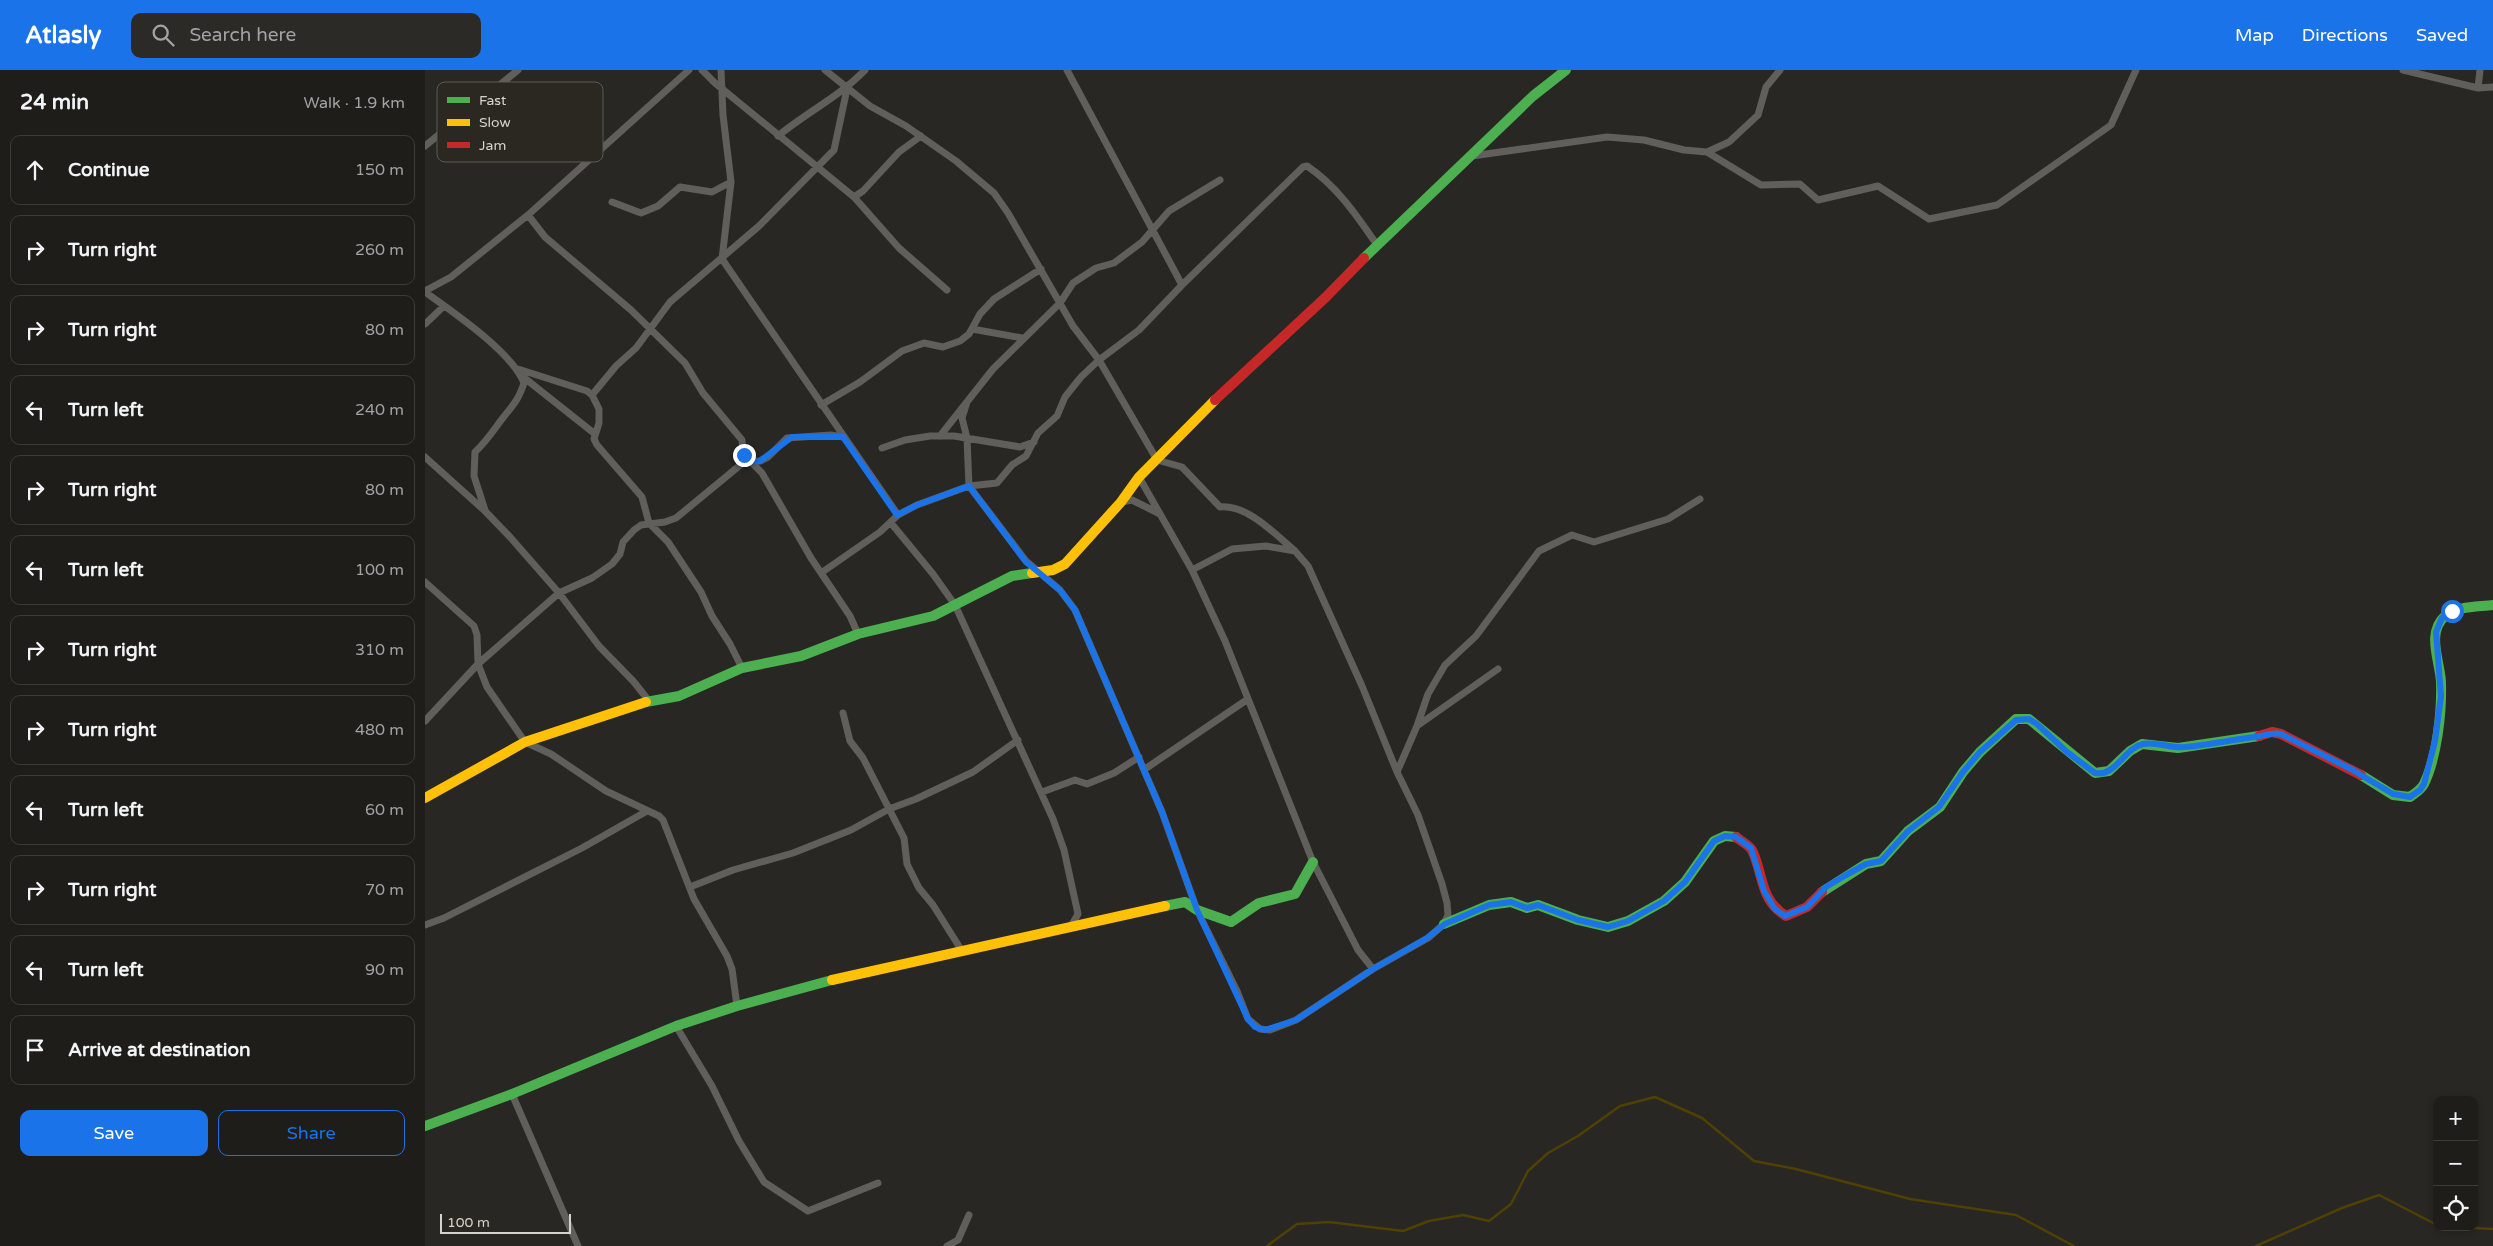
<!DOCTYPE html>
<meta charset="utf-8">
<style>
body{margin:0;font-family:"Varela Round",sans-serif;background:#2c2a27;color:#f1f3f6}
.controls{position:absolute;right:15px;bottom:15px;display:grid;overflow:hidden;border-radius:10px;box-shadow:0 2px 8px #0003}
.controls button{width:45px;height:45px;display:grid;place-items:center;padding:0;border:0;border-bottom:1px solid #3c3b39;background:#1f1d1a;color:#f1f3f6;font:25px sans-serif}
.scale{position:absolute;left:15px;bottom:12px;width:131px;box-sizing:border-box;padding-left:5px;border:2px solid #d4d3ce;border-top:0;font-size:14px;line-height:18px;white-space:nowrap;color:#d4d3ce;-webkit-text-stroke:4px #2b2821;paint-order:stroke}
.stop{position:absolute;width:15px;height:15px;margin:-11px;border:4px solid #1a73e8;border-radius:50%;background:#fff}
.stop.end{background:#1a73e8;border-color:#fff;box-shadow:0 1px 5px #0008}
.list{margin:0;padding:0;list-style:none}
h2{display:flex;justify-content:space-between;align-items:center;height:65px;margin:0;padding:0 20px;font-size:21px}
h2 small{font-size:16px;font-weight:400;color:#a1a2a2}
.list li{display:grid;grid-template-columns:32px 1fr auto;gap:15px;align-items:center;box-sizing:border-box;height:70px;margin:0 10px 10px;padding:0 10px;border:1px solid #3c3b39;border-radius:10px}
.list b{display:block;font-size:19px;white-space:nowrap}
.list em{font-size:16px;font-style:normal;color:#a1a2a2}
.actions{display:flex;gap:10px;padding:15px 20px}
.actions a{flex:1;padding:11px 0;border:1px solid #1a73e8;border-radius:10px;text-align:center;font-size:18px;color:#1a73e8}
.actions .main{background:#1a73e8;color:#fff}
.icon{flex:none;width:28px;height:28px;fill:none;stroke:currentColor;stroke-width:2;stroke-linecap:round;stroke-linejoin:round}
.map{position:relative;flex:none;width:2068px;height:1176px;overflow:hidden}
header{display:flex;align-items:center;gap:30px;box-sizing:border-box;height:70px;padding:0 25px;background:#1a73e8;color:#fff}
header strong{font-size:24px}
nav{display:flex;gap:28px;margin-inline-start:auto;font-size:18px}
.search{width:350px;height:45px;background:#2c2a27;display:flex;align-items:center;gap:12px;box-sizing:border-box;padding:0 18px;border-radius:10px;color:#a1a2a2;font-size:19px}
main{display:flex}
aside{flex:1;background:#1f1d1a}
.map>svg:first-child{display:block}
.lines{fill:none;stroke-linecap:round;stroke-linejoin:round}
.stream{stroke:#514003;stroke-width:2.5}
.street{stroke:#605f5c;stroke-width:7}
.fast{stroke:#4caf50;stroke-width:10}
.slow{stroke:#ffc107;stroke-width:10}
.jam{stroke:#c62828;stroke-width:10}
.route{stroke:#1a73e8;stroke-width:6}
.key{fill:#2b2821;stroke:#5e5b55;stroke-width:1}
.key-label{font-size:14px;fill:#d4d3ce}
</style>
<header>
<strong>Atlasly</strong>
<div class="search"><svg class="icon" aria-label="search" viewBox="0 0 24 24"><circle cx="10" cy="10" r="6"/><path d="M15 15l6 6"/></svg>Search here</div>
<nav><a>Map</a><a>Directions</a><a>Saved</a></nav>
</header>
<main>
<aside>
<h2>24 min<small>Walk · 1.9 km</small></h2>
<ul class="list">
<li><svg class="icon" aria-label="ahead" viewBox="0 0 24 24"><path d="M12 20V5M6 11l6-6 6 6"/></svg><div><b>Continue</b></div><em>150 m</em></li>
<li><svg class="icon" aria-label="right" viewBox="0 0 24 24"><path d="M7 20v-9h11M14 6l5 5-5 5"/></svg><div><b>Turn right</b></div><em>260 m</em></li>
<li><svg class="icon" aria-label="right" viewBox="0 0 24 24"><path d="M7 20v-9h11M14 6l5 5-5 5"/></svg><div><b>Turn right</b></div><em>80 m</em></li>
<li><svg class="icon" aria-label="left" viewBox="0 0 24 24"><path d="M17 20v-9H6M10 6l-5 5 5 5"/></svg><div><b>Turn left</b></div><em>240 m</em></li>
<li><svg class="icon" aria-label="right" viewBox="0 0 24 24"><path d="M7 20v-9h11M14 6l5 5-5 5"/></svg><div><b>Turn right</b></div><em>80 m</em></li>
<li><svg class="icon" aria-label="left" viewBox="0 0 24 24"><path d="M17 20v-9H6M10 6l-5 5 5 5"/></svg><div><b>Turn left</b></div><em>100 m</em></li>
<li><svg class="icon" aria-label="right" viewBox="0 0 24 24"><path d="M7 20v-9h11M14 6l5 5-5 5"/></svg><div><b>Turn right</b></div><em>310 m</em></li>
<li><svg class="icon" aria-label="right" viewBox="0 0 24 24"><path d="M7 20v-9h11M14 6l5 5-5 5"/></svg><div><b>Turn right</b></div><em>480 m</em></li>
<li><svg class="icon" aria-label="left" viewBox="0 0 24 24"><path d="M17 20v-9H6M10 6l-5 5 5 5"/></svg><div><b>Turn left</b></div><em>60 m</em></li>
<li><svg class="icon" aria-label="right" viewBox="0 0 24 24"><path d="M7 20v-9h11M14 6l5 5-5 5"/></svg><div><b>Turn right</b></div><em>70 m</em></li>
<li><svg class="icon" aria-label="left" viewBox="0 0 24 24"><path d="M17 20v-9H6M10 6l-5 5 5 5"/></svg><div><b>Turn left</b></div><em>90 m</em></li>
<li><svg class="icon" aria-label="arrive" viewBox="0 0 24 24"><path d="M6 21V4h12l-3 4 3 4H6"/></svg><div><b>Arrive at destination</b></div></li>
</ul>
<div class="actions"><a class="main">Save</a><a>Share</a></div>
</aside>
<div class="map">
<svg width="2068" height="1176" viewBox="0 0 2068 1176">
<rect width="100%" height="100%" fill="#292723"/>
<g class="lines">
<path class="stream" d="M2030 1157 2068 1159
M842 1176 872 1154 904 1152 978 1161 1004 1151 1038 1145 1064 1151 1086 1134 1103 1101 1123 1083 1153 1066 1195 1036 1230 1027 1277 1048 1329 1091 1371 1099 1485 1129 1591 1145 1649 1176
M1831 1176 1917 1138 1954 1125 2012 1155"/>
<path class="street" d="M277 0 290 13 429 127 474 178 522 220
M296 0 298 45 306 112 297 189 473 445
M400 0 445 36 481 56 531 91 569 123 583 143 648 256 674 290 732 390 757 397 795 437C822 434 850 464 870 481
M642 0 757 215
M1978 0 2053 18 2068 17
M2053 18 2055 0
M353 66C382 42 414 27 440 0
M0 76 93 0
M1282 82 1336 115 1375 114 1393 130 1453 116 1504 149 1572 135 1686 55 1711 0
M1047 86 1182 67 1219 70 1259 80 1282 82 1304 72 1333 45 1341 17 1355 0
M429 127 438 121 474 82 496 66
M187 132 216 143 233 136 255 117 287 122 306 112
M103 145 120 167 206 240 260 293 278 323 317 370 319 392
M0 221 26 207 103 145 264 0
M0 222C28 242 87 282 99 313 93 331 88 335 77 349 68 361 61 372 50 382L49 406 60 440
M0 254 19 236
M547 259 597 268
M93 299 162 321 167 325 174 339V353L169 369 172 375 217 427 224 453 243 472 276 522 287 546 305 574 317 598
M97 306 170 364
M167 325 191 296 211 278 245 232 334 156 409 80 422 19
M542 332 537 348 542 368 544 416 601 491 635 520 650 540 737 742 772 840 812 921 823 949 835 959 845 960 871 950 948 899 1003 868 1019 854 1023 845 1022 833 1017 814 993 745 972 702 992 656 1073 599
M396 335 435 312 477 281 499 273 518 277 535 271 544 264 555 244 569 229 616 199
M515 366 568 299 635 233 648 213 671 198 689 193 717 172 744 141 795 110
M457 378 480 370 505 366H529L595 377 609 372
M0 387 60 441 85 467 134 523 174 576 209 612 224 631
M326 392 337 403 386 488 425 546 433 564
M714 407 767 500 800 571 888 792 933 880 948 899
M696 432 707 430 733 443
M466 453 508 504 530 535 628 749 639 780 653 844 645 858
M767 500 807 479 841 476 870 481 883 496 937 616 972 702
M396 503 455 462 473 445 492 435 544 416 572 413 587 395 601 386 613 363 632 346 640 327 656 307 674 290 714 260 757 215 878 97 882 96C912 116 932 146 952 175
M0 512 49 556 52 565 53 594 62 617 100 672 126 684 181 721 234 746 238 750 269 829 302 886 307 899 312 936
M418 643 425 671 438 688 479 768 482 794 494 818 508 835 537 881
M0 651 53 594 134 523 167 508 187 494 195 484 198 472 209 460 216 455 240 452 251 448 319 392 335 391 343 387 362 368 406 365 418 367
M992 656 1003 624 1020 595 1051 566 1114 481 1147 465 1169 472 1243 449 1275 429
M720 699 823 629
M617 722 650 710 662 714 689 703 714 687
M265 817 308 800 368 783 426 760 464 739 491 729 548 702 593 670
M0 855 19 848 157 778 222 741
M251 956 287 1016 314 1071 339 1112 383 1141 453 1113
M87 1024 153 1176
M522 1176 533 1170 544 1145"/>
<path class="fast" d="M939 188 1108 26 1141 0
M221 632 254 626 317 598 376 586 433 564 508 546 587 506 607 503
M1936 705 1968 725 1985 727C1990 723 1996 720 1999 714 2012 687 2017 642 2016 612 2015 591 2001 563 2020 546 2031 536 2054 537 2068 535
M1397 822 1441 794 1456 791 1483 761 1515 737 1538 702 1555 682 1591 649H1604L1670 703 1684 701 1705 681 1717 674 1753 678 1834 666
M740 836 760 832 772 840 806 852 834 833 870 824 888 792
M1019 854 1064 835 1086 832 1102 838 1113 835 1153 850 1183 857 1203 851 1239 831 1260 812 1289 771 1300 766 1311 767
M0 1056 87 1024 251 956 312 936 407 910"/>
<path class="slow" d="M607 503 628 500 640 494 696 432 714 407 790 330
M0 728 100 672 221 632
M407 910 740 836"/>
<path class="jam" d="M790 330 901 227 939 188
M1834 666 1847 662 1856 664 1936 705
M1311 767C1316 771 1324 775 1327 780 1339 805 1334 829 1361 846L1382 837 1397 822"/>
</g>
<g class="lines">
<path class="route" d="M319 385V392L335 391 367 367H418L472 445 492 435 544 416 601 492 635 520 650 540 737 742 772 840 823 949 830 957 840 960 871 950 948 899 1002 868 1020 854 1064 835 1086 832 1102 838 1113 835 1153 850 1183 857 1203 851 1239 831 1260 812 1289 771 1300 766 1311 767 1326 778 1339 821 1350 839 1360 846 1382 837 1401 817 1421 805 1441 794 1456 791 1483 761 1514 737 1538 702 1555 682 1591 650 1604 649 1612 654 1642 682 1670 703C1691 707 1699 678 1718 674 1731 671 1746 679 1760 677 1783 675 1806 670 1829 667 1840 666 1845 662 1856 664L1926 699 1968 724 1985 727 1995 720 1999 714 2010 671 2016 626 2011 562 2017 548 2027 541"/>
</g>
<rect x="12" y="12" width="166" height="80" rx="8" class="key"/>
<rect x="22" y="27" width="23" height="6" fill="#4caf50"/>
<rect x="22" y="49" width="23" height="7" fill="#ffc107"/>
<rect x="22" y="72" width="23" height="6" fill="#c62828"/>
<g class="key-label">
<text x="54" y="35">Fast</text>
<text x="54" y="57">Slow</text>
<text x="54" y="80">Jam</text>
</g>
</svg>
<div class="controls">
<button>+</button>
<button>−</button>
<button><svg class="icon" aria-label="locate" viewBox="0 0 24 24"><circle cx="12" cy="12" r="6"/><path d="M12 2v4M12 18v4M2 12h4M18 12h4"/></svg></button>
</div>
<div class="scale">100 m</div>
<div class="stop" style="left:2027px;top:541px"></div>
<div class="stop end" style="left:319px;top:385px"></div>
</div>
</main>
